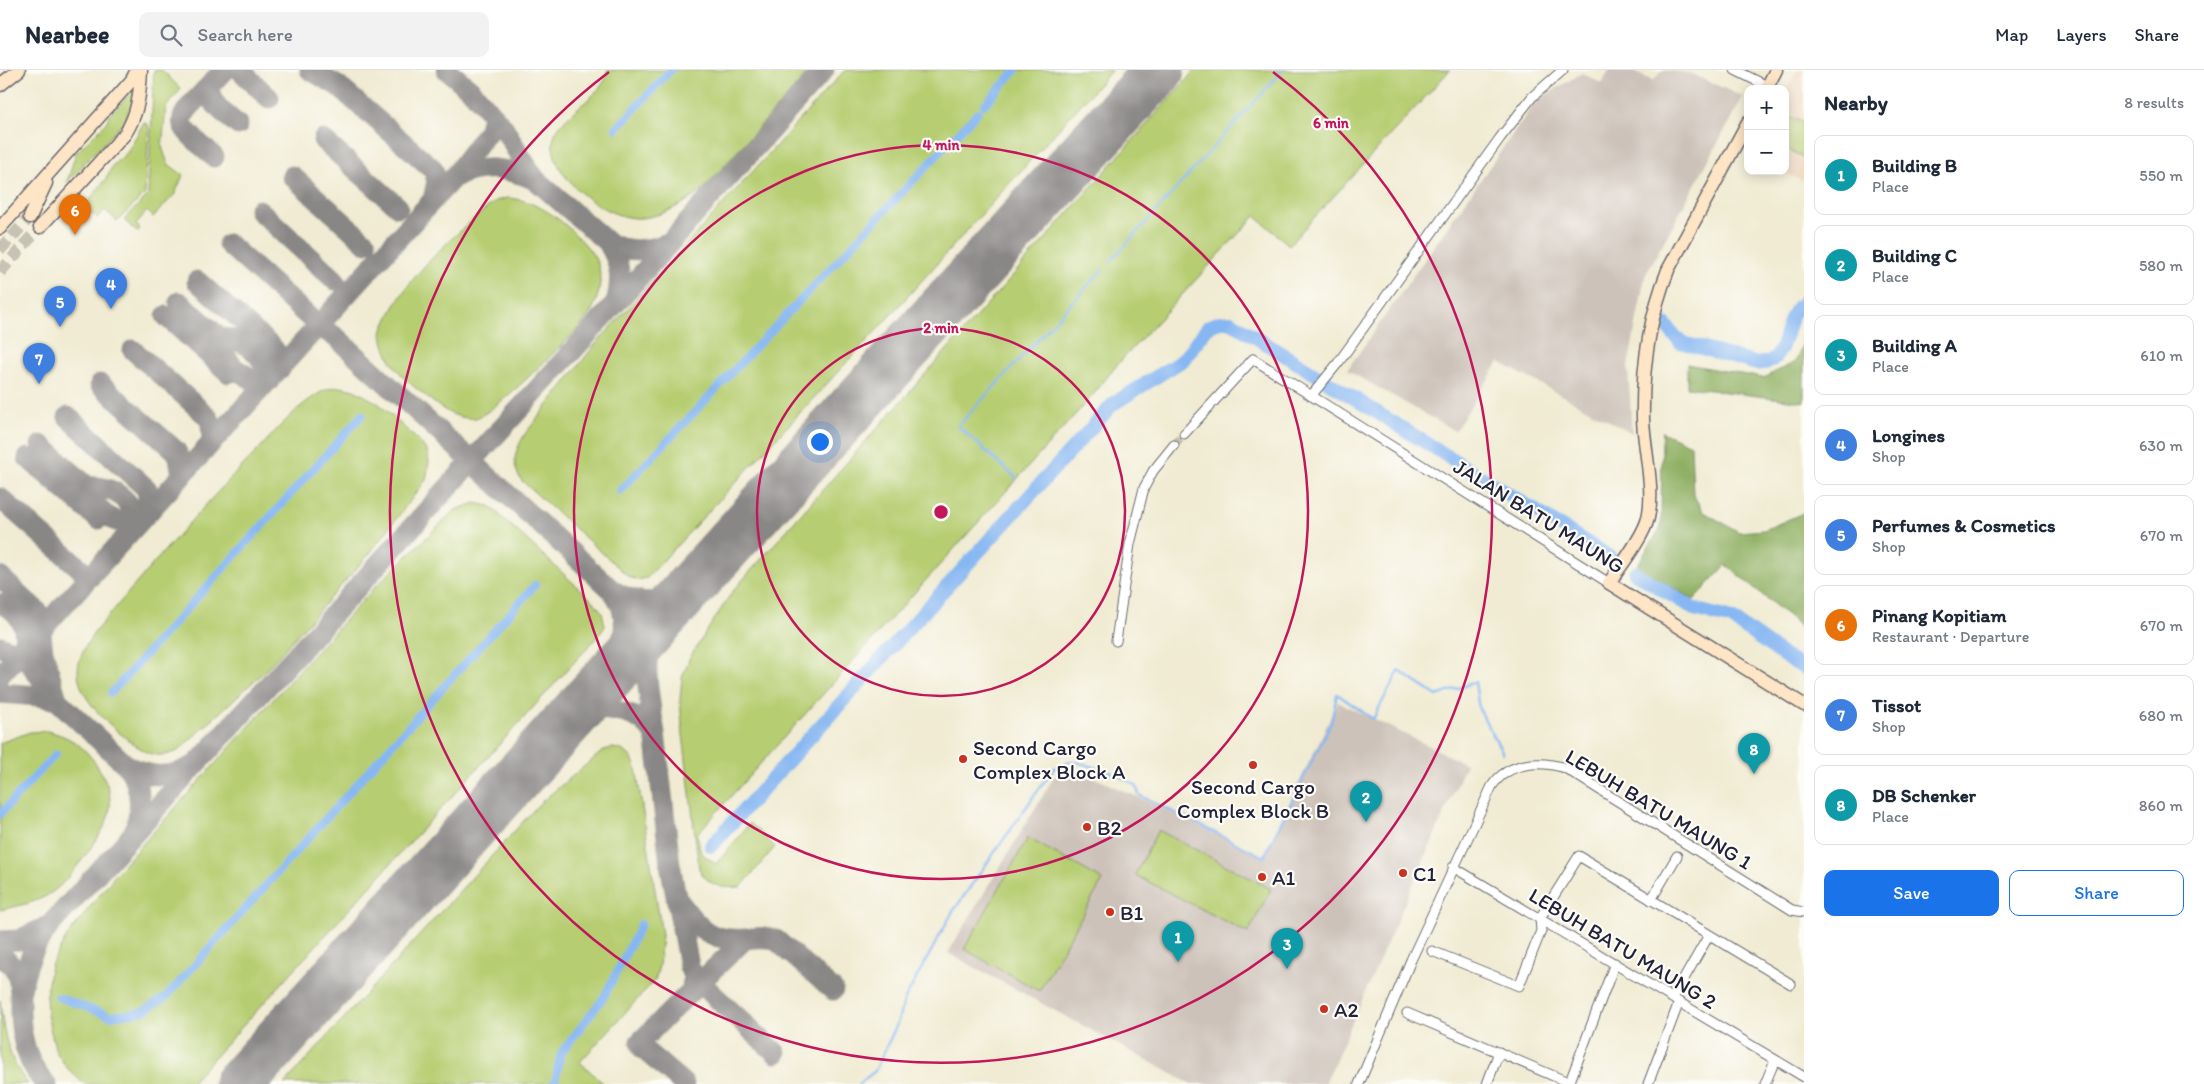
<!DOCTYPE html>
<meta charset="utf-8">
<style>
body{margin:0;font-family:Itim,sans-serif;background:#f2f2f3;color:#1f2937}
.controls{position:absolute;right:15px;top:15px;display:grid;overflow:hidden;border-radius:10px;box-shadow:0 2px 12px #0003}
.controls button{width:45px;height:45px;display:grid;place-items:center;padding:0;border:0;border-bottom:1px solid #e0e1e3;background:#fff;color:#1f2937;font:25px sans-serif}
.you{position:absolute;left:819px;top:371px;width:18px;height:18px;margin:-12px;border:4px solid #fff;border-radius:50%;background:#1a73e8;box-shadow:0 0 0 8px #1a73e833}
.badge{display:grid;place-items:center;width:32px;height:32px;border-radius:50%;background:#1a73e8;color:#fff;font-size:16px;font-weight:700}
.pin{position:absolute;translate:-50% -41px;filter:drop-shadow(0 1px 2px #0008)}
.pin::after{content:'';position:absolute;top:26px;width:18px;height:15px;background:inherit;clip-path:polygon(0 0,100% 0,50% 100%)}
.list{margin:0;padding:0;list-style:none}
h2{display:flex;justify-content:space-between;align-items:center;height:65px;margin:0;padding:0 20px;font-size:21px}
h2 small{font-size:16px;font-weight:400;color:#747a83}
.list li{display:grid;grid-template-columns:32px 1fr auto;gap:15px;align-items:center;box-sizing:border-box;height:80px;margin:0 10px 10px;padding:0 10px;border:1px solid #e0e1e3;border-radius:10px}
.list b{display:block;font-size:19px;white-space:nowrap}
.list p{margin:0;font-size:16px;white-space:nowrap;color:#747a83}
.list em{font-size:16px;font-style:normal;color:#747a83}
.actions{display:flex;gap:10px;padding:15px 20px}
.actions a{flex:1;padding:11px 0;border:1px solid #1a73e8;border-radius:10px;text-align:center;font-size:18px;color:#1a73e8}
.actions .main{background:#1a73e8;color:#fff}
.icon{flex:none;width:28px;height:28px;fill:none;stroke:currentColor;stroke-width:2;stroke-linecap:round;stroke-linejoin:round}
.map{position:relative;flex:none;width:1804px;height:1014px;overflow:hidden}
header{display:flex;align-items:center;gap:30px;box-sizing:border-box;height:70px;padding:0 25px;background:#fff;border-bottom:1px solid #e0e1e3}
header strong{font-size:24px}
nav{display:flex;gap:28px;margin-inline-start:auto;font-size:18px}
.search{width:350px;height:45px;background:#f2f2f3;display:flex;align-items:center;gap:12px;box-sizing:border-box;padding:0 18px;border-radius:10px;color:#747a83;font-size:19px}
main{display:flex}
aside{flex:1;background:#fff}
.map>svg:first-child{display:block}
.built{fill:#efd6bc}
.industrial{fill:#cdc2b9}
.green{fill:#b6cd71;stroke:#6c7856}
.forest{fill:#90b063;stroke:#59694f}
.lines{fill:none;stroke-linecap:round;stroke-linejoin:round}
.stream{stroke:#87b7f2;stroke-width:2.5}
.canal{stroke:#87b7f2;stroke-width:8}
.river{stroke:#87b7f2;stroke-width:14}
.taxiway{stroke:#898686;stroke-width:21}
.runway{stroke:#898686;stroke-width:51}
.street-tunnel{stroke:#c7c3b4;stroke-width:9;stroke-dasharray:9 4.5;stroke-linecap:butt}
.secondary-tunnel{stroke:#c7c3b4;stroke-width:12;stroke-dasharray:12 6;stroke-linecap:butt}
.street-casing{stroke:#6a6870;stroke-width:11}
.secondary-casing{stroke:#6a6870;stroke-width:15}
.street{stroke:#fff;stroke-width:9}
.secondary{stroke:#fde5c5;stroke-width:12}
.ring{fill:none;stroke:#c2185b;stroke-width:2.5}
.poi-dot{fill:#c8321e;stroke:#fdfcf7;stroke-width:2}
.labels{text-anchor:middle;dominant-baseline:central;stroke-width:4.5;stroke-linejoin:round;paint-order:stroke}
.street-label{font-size:21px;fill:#22223b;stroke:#fdfcf7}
.poi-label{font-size:21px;fill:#22223b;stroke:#fdfcf7;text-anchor:start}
.centre{fill:#c2185b;stroke:#fdfcf7;stroke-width:2.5}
.ring-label{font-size:15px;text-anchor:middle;font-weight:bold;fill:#c2185b;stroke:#fdfcf7;stroke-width:4.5;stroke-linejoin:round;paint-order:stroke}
</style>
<header>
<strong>Nearbee</strong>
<div class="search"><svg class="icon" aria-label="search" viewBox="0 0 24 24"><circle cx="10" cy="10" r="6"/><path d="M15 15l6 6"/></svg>Search here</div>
<nav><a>Map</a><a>Layers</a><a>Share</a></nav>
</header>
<main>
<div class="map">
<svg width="1804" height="1014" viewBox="0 0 1804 1014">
<rect width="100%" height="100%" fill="#fdfcf7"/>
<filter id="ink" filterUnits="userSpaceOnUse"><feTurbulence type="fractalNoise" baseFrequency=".02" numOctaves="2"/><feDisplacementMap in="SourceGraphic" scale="10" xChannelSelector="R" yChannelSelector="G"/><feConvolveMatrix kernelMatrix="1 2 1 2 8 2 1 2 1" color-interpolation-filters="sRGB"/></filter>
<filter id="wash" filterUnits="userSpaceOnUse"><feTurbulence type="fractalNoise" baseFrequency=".0096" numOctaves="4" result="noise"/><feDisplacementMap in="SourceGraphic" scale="20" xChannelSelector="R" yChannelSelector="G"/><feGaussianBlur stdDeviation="1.12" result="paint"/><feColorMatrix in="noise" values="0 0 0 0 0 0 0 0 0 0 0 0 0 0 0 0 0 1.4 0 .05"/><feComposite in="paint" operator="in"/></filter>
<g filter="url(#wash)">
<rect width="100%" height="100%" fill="#f0ebd2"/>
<path class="built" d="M1797 0H1804V112L1783 101H1785V23Z"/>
<path class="industrial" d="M1609 0H1631L1653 11 1663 0 1690 3 1743 27 1645 206 1628 297 1632 363 1499 292 1455 361 1347 300 1536 31 1582 3 1602 14Z
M1338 632 1466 694 1325 1014H1191L948 883 1054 707 1079 701 1149 732 1263 787Z"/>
<path class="green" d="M154 0H162L181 19 166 37 162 77 168 94 183 105 175 124 153 147 147 141 136 154 140 159 137 162 124 150 148 125Z
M607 0H811L702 120C686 133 662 147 640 148 606 150 550 108 553 71 556 44 608 26 607 0Z
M845 0H1112L898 237 647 508 638 510 629 507 522 411C510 394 515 381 525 364L594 276Z
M1195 0H1450L1289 175 1255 146 1117 295 1092 326 697 764 701 783 716 794 750 753 775 777 741 817C722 819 708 816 699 799L682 656 680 629 682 608 690 587 732 522Z
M134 20 133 30 124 52 67 112 76 83 106 53 110 44Z
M1785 44 1804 53V88L1785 78Z
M144 52 148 55 149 60 145 124 117 151 105 140 97 148 90 141V130L94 124 106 109 113 95 127 83Z
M507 128C530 129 553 143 570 159 583 172 599 186 600 205 601 219 596 234 589 245 577 262 491 347 475 348 453 350 437 335 422 323 401 307 384 289 382 262 402 210 447 172 488 137L496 131Z
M341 317 354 320 378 333 420 372 427 381 429 392 426 410 370 483 266 600 178 681C166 686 156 687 144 681 122 667 77 631 78 602 78 587 86 575 94 563 146 501 199 440 256 382 276 361 297 335 323 321 329 318 335 317 341 317Z
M475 433 490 436 595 533 602 542 605 556 600 564 190 1014H84L67 998 56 982 47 945 46 925 51 895 67 866 120 799 375 517 455 440Z
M47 661C69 666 83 675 96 694 123 734 108 755 82 790 73 801 63 815 51 823 36 833 17 836 0 840V673L30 662Z
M612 678C625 679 632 685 636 698L662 865 659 896 655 910 580 992 604 1014H284L540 733 604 680Z
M1158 760 1271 819 1248 863 1135 805Z
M1028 768 1103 810 1039 921 964 879Z
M0 930C3 960 8 990 28 1014H0Z"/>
<path class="forest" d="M1804 271V332L1687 317V294L1763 308 1795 292Z
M1662 362 1691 375 1693 425 1704 442 1739 462 1764 460 1803 443 1804 441V559L1726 495 1694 530 1636 497 1661 457Z"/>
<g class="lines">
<path class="stream" d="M1110 192 1283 0
M1016 408 958 356 1102 200
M859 1014 875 1001 897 954 905 929 952 843 1053 699 1073 691 1108 701 1136 715 1139 725 1264 787 1331 653 1337 624 1373 649 1399 601 1437 626 1475 612 1479 639 1503 683"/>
<path class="canal" d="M984 35 1016 0
M616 59 671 0
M620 421 978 42
M111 623 362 345
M0 744 56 684
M58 927 110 946 142 942 166 927 535 515
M552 1014 555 1011 561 983 604 927 641 854"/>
<path class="river" d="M1665 254 1680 272 1757 294C1761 293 1766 293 1769 292 1790 281 1783 244 1804 232
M1635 503 1694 539 1732 549 1784 586 1804 598
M711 776 1113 334 1183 290 1209 256 1220 252H1231L1610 487"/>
<path class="taxiway" d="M224 0 210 15C207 33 226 44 238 55
M240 0 269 28
M310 0 338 16 433 99 437 111 433 130
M447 0 472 21 504 58 520 86 536 110 608 173
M210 15C171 55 174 50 214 87
M323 70 398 137
M292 106 366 173
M453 108C482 93 507 98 536 110
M259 140 335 210
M228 174 318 255 337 268 612 520C628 530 648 535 666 529 676 525 687 515 697 509
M197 211 273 278 280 288 281 298
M179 232 220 268 226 287 234 298 250 308 269 311C265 285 246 268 220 268
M616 233C622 210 621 193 608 173 628 183 648 181 668 173
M166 246 229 303
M133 280 207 346 211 353 212 373
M100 314 176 381 179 387 182 406
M68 347 147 419 150 441
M41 375 88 417 96 435 104 444 116 451 137 455C132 430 114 415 88 417
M28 388 98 449
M0 428 90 507
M0 507 37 541 39 546 43 581 57 630
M0 534C21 540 30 562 21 581
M0 576 9 580 21 581 48 618
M0 605 452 109 489 60 492 44
M607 609C620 578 636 551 612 520
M0 623 39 626 57 630 125 694
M571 648C584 633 625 640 641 650 646 653 650 659 655 663 649 626 636 573 665 544
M655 663 670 794 689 896 693 906 776 983
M134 761C143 737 142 714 125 694 147 707 168 710 191 697
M678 830C699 858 708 872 745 869 756 868 766 866 776 870L833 920
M0 871 19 870 46 857
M0 884C4 888 10 893 14 898 21 910 20 926 20 939 20 965 27 996 46 1014
M696 918 692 920 745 869
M20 924C26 895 32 877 51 854L616 233 824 0
M238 1014 241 1012
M684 1014 643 979 640 972 692 920 693 906"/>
<path class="runway" d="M239 1014 1159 0"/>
</g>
</g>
<g filter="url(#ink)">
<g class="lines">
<path class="street-tunnel" d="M1174 375 1184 364"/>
<path class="secondary-tunnel" d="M0 180 30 147
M0 202 40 157"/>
<g class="street-casing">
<path id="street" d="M1735 0 1767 16
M1311 326 1338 293 1500 68 1532 27 1563 0
M1184 364 1253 289 1609 513
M1116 571 1130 474 1144 418 1153 401 1174 375
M1453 797 1804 1007
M1651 830 1677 786
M1540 848 1579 786 1791 914
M1432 881 1519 916 1541 861 1540 848
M1673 928 1709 865
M1407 943 1570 1013
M1359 1014 1411 890 1492 716C1508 692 1540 690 1565 698L1792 840 1804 842
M1487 1014 1499 982
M1569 1014 1615 893
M1648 1014 1679 932
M1765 1014 1775 990"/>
</g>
<g class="secondary-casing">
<path id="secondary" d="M0 15 19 0
M1766 19 1776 0
M1748 52 1668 200C1649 248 1642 298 1643 349 1644 380 1655 418 1648 448 1644 466 1620 497 1609 513L1804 635
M30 147 46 113
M40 157 125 64C138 44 140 24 141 0
M0 158 131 11 137 0"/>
</g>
<use href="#street" class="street"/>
<use href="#secondary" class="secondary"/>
</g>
</g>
<g class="ring">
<circle cx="941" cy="442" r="184"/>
<circle cx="941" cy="442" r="367"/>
<path d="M1273 2A551 551 0 1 1 609 2"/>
</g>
<g class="poi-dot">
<circle cx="963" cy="689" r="5"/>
<circle cx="1253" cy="695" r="5"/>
<circle cx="1087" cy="757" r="5"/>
<circle cx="1403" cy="803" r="5"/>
<circle cx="1262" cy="807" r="5"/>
<circle cx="1110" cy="842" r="5"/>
<circle cx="1324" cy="939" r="5"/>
</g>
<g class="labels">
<g class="street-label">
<text transform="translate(1539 446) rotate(32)">JALAN BATU MAUNG</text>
<text transform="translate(1659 739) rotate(31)">LEBUH BATU MAUNG 1</text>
<text transform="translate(1623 878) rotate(31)">LEBUH BATU MAUNG 2</text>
</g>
<g class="poi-label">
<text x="973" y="677">Second Cargo<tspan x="973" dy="24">Complex Block A</tspan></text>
<text x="1253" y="716" text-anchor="middle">Second Cargo<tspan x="1253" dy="24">Complex Block B</tspan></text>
<text x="1097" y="757">B2</text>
<text x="1413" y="803">C1</text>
<text x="1272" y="807">A1</text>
<text x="1120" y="842">B1</text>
<text x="1334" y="939">A2</text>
</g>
</g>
<circle cx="941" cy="442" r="8" class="centre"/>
<g class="ring-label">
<text x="1331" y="58">6 min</text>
<text x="941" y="80">4 min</text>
<text x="941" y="263">2 min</text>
</g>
</svg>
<div class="controls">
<button>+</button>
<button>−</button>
</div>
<div class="you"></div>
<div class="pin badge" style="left:1178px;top:892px;background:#0f9aa8">1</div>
<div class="pin badge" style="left:1366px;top:752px;background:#0f9aa8">2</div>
<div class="pin badge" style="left:1287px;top:899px;background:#0f9aa8">3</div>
<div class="pin badge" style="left:111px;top:239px;background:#3f7fe0">4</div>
<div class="pin badge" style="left:60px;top:257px;background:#3f7fe0">5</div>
<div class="pin badge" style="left:75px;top:165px;background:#e8710a">6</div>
<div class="pin badge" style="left:39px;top:314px;background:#3f7fe0">7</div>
<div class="pin badge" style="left:1754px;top:704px;background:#0f9aa8">8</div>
</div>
<aside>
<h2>Nearby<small>8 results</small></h2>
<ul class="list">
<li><span class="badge" style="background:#0f9aa8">1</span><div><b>Building B</b><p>Place</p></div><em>550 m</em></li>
<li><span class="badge" style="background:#0f9aa8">2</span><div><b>Building C</b><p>Place</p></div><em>580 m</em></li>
<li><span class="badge" style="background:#0f9aa8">3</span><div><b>Building A</b><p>Place</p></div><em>610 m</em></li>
<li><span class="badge" style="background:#3f7fe0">4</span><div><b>Longines</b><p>Shop</p></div><em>630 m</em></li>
<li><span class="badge" style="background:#3f7fe0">5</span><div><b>Perfumes &amp; Cosmetics</b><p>Shop</p></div><em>670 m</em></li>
<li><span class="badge" style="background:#e8710a">6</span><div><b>Pinang Kopitiam</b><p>Restaurant · Departure</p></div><em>670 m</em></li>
<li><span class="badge" style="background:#3f7fe0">7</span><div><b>Tissot</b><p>Shop</p></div><em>680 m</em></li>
<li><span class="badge" style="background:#0f9aa8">8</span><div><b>DB Schenker</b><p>Place</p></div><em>860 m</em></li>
</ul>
<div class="actions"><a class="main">Save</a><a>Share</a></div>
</aside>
</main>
